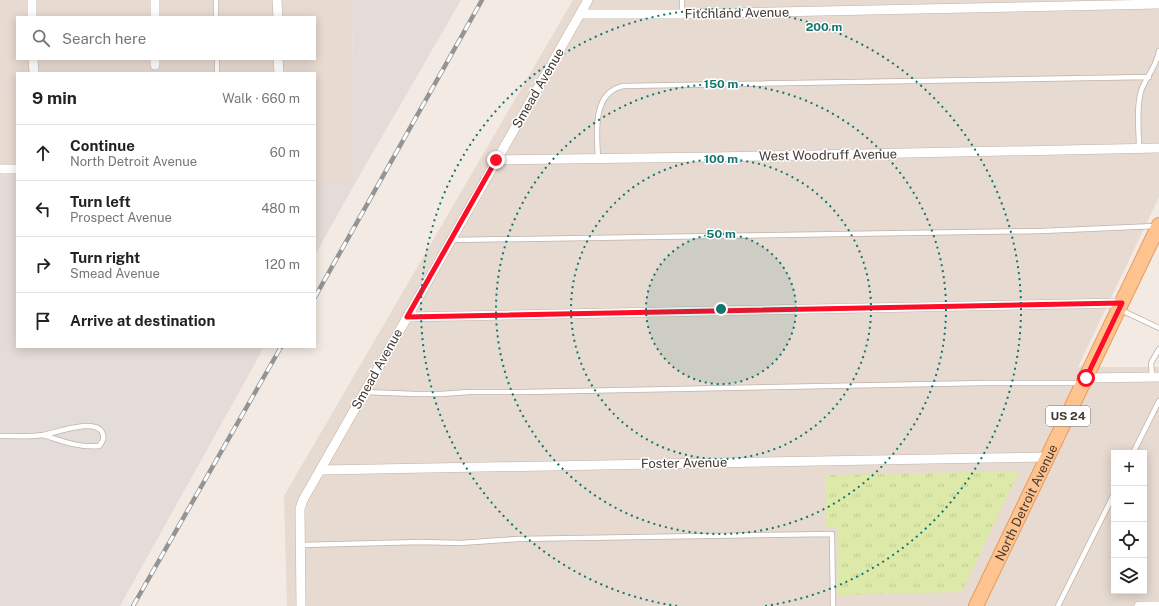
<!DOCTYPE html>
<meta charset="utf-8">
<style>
body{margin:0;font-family:"Public Sans",sans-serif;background:#f6f6f6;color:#222}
.controls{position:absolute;right:12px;bottom:12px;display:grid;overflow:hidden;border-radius:0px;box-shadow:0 2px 10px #0003}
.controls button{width:36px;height:36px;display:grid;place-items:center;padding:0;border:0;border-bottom:1px solid #e0e0e0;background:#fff;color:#222;font:20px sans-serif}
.stop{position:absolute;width:12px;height:12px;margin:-9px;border:3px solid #ff0d26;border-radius:50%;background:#fff}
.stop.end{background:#ff0d26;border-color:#fff;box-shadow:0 1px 4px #0008}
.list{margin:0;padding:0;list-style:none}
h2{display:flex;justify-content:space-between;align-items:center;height:52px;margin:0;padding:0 16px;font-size:17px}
h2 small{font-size:13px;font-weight:400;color:#767676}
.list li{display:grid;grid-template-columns:26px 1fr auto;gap:12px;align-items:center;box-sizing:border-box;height:56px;padding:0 16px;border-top:1px solid #e0e0e0}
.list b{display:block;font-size:15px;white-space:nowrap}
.list p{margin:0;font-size:13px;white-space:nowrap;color:#767676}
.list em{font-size:13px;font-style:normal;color:#767676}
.icon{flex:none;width:22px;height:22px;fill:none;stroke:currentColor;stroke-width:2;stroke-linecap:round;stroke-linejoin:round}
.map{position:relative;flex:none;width:1159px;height:606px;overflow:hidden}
.search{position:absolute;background:#fff;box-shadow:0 2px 10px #0003;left:16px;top:16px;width:300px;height:44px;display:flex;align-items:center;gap:10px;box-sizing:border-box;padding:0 14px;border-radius:0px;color:#767676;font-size:15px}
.panel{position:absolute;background:#fff;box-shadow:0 2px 10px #0003;left:16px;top:72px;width:300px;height:276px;border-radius:0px}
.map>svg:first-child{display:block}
.residential{fill:#e7dad1;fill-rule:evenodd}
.industrial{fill:#e4dcd8}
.grass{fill:url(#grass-tufts)}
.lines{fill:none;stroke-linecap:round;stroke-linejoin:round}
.service-casing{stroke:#c1b2a8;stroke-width:6}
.minor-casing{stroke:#c1b2a8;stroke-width:10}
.primary-casing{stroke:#e99a5a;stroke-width:16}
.service{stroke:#fff;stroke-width:4.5}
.minor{stroke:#fff;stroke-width:9}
.primary{stroke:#ffc38f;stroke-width:14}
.rail-casing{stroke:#949494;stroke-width:4.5}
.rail{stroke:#fff;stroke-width:3;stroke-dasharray:9;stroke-linecap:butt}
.route{stroke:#ff0d26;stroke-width:5}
.ring{fill:none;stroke:#0f766e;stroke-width:2;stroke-dasharray:2 4}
.labels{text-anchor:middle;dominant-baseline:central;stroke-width:3;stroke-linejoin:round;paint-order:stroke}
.shield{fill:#fff;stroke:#7c7470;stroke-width:1}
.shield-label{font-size:12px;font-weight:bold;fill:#443933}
.street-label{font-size:13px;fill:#443933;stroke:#fff}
.centre{fill:#0f766e;stroke:#fff;stroke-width:2}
.ring-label{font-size:12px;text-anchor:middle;font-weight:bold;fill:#0f766e;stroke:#fff;stroke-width:3;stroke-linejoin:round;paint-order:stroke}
</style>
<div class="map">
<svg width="1159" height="606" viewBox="0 0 1159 606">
<defs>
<pattern id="grass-tufts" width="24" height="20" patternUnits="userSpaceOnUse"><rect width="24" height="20" fill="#dde9a9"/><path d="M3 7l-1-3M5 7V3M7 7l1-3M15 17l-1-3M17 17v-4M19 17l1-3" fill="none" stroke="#bfc992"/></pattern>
</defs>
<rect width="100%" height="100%" fill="#f2eae3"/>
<path class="residential" d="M0 0H352L354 185 315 184V73H17V176L0 175ZM17 17H315V59H17Z
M573 0H1159V197L1078 367H1159V606H287L284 496ZM1114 453H1144V591H1114Z"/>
<path class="industrial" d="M352 0H461L354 185 315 255V184H354Z
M0 175 17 176V347H264L120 606H0Z"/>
<path class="grass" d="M1019 471 962 592 837 595 838 527H826L825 475Z"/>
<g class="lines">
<g class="service-casing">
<path id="service" d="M216 0V17
M682 0V14
M217 73V59
M1139 148C1139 130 1136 109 1141 91 1146 77 1157 66 1159 51
M598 159C597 135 591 93 623 86L1149 77
M451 240 1042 231 1155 226
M1121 310 1159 328
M1152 377 1151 363 1159 349
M365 392 415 394H441L469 392H524L985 383H1081
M0 436C14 436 29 437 43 435 56 433 94 418 102 432 105 438 103 441 99 446 79 448 62 441 43 435
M1133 453 1159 401
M301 545 421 542 460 543 517 539 832 534 833 606
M1058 606 1114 494"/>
</g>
<g class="minor-casing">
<path id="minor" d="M32 0V17
M155 0V17
M277 0 278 17
M580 14H682L1159 4
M33 59 34 73
M155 59V65
M278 59 279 73
M496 160 714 157 1159 148
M0 169H17
M407 317 1122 303
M1086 378 1159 377
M321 470 1048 457
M301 606 300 509 303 500 588 0
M1139 606H1159"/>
</g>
<g class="primary-casing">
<g id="primary">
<path id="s1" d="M976 606 1159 225"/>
</g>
</g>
<use href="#service" class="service"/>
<use href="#minor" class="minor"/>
<use href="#primary" class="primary"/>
<g class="rail-casing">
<path id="rail" d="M315 297 482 0
M133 606 281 347"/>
</g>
<use href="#rail" class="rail"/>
</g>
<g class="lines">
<path class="route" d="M496 160 407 317 1122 303 1086 378"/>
</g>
<circle cx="721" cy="309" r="75" fill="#0f766e" fill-opacity=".12"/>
<g class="ring">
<circle cx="721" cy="309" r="75"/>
<circle cx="721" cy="309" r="150"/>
<circle cx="721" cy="309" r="225"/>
<path d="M677 606A300 300 0 1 1 765 606"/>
</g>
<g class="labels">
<rect class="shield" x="1046" y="406" width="44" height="20" rx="3"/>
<g class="shield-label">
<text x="1068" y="416">US 24</text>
</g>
<g class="street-label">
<text transform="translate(737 13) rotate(-1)">Fitchland Avenue</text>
<text transform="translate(538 88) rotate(-60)">Smead Avenue</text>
<text transform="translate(828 155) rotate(-1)">West Woodruff Avenue</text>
<text transform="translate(377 369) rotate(-61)">Smead Avenue</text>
<text transform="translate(684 463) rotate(-1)">Foster Avenue</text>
<text stroke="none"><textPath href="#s1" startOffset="115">North Detroit Avenue</textPath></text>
</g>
</g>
<circle cx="721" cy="309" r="6" class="centre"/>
<g class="ring-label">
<text x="824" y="31">200 m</text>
<text x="721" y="88">150 m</text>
<text x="721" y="163">100 m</text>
<text x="721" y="238">50 m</text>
</g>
</svg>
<div class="controls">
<button>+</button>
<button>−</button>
<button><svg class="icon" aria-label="locate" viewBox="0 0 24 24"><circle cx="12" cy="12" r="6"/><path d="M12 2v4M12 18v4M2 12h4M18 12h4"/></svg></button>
<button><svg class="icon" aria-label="layers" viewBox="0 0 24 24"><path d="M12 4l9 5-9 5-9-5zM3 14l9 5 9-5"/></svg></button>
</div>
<div class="stop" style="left:1086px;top:378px"></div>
<div class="stop end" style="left:496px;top:160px"></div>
<div class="search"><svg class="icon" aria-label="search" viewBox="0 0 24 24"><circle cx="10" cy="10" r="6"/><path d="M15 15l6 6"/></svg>Search here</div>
<section class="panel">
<h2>9 min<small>Walk · 660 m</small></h2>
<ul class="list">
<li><svg class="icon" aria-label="ahead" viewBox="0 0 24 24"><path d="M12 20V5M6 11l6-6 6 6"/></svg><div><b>Continue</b><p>North Detroit Avenue</p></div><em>60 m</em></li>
<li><svg class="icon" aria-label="left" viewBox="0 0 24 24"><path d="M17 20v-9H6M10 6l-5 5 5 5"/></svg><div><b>Turn left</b><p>Prospect Avenue</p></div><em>480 m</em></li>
<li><svg class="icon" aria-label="right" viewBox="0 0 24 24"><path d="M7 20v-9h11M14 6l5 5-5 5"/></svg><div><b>Turn right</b><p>Smead Avenue</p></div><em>120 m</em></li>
<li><svg class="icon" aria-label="arrive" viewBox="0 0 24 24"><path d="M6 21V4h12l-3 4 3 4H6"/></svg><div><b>Arrive at destination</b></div></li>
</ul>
</section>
</div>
